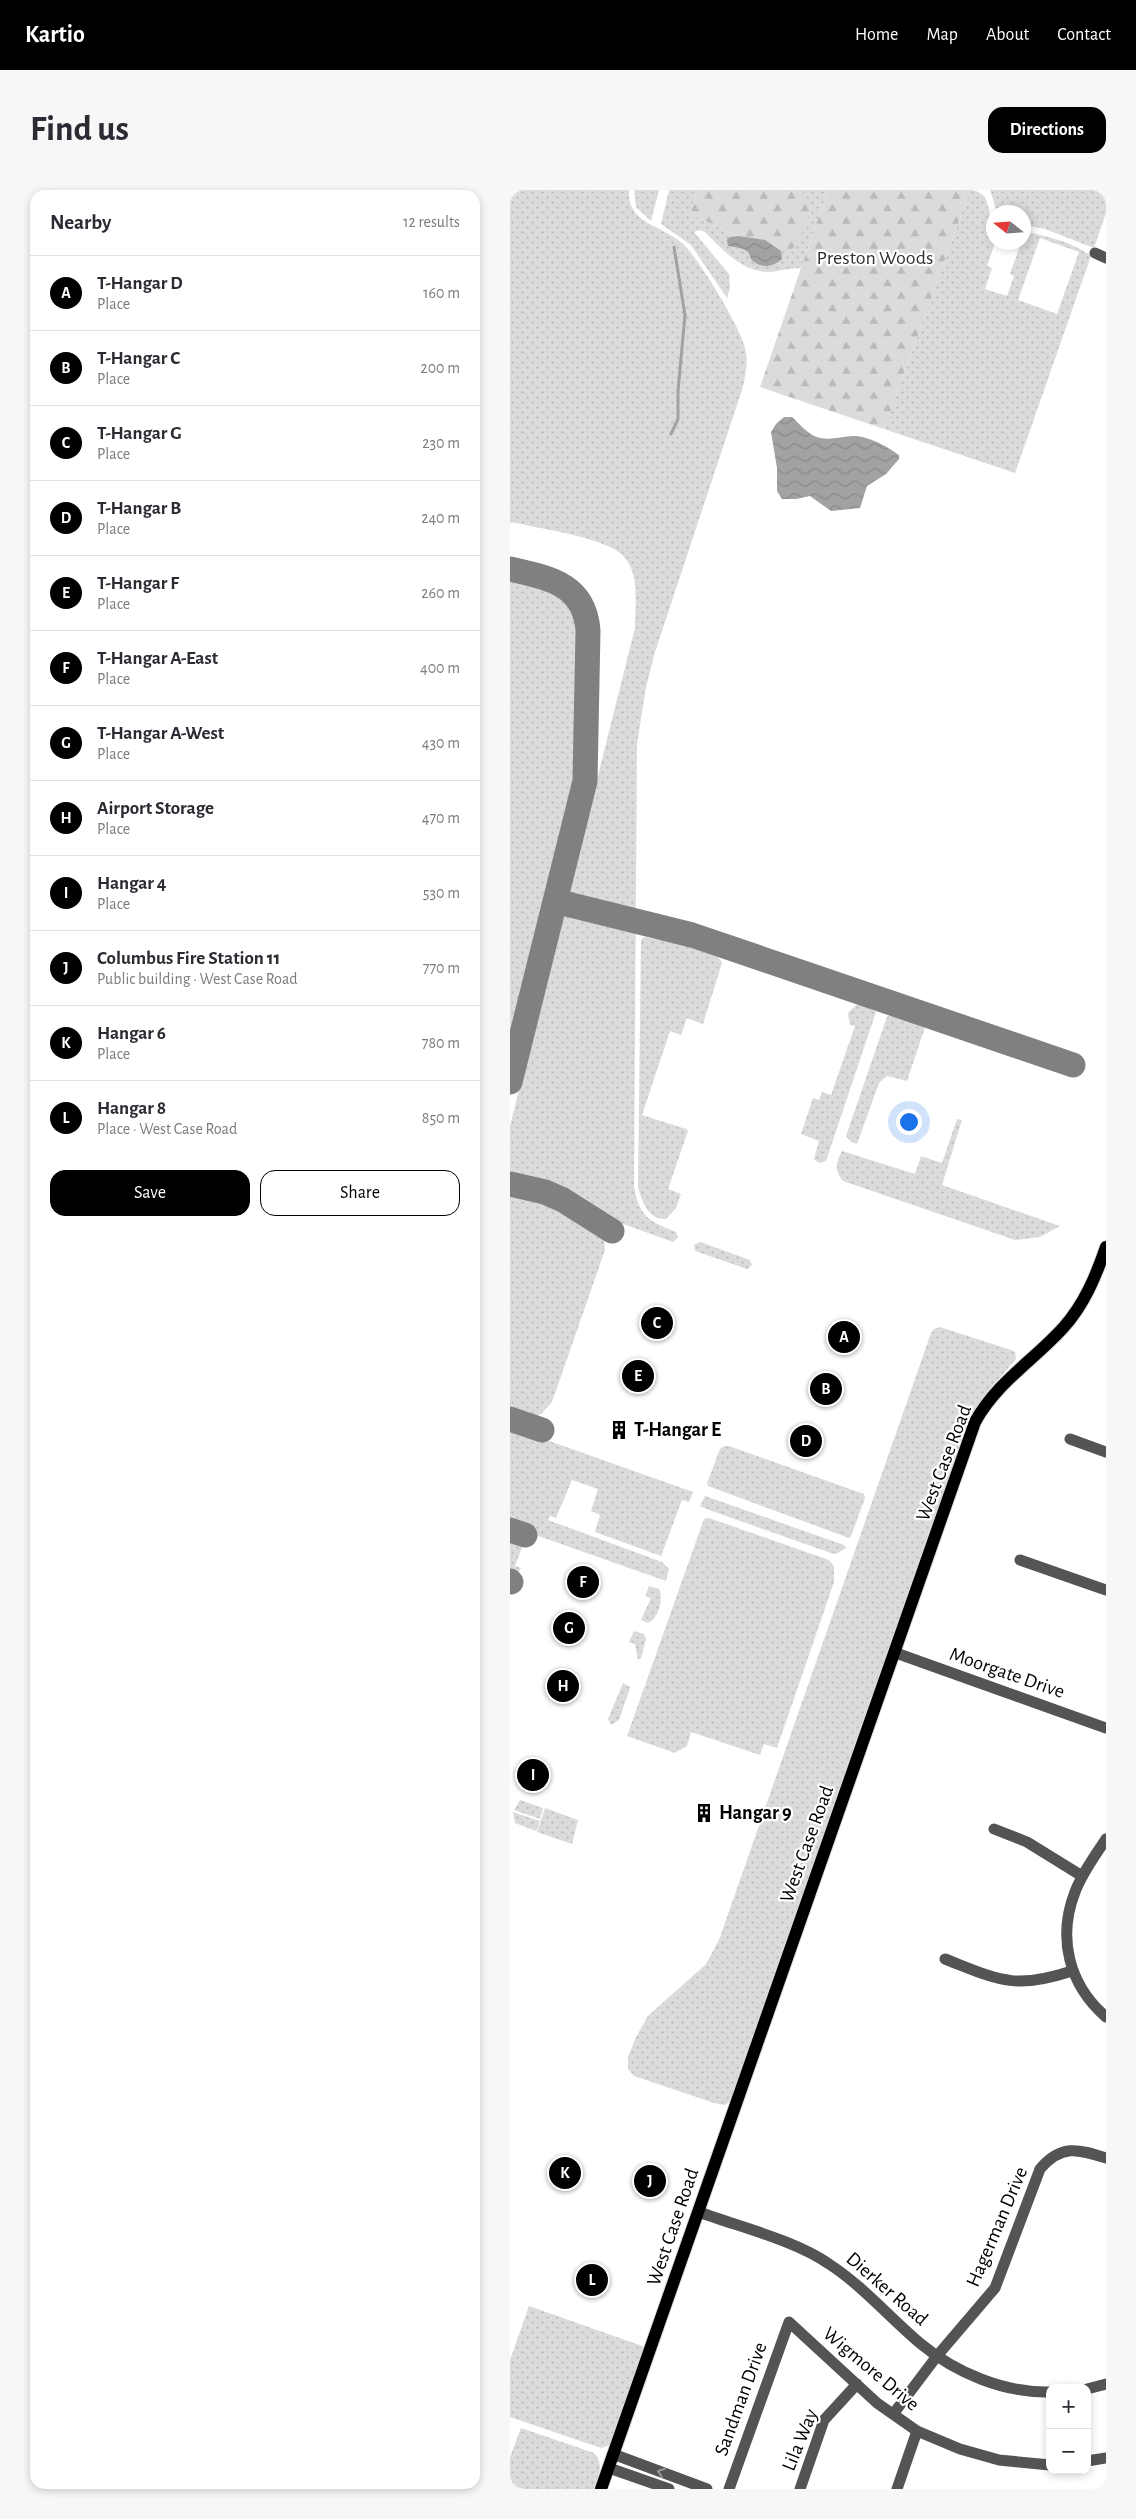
<!DOCTYPE html>
<meta charset="utf-8">
<style>
body{margin:0;font-family:"Alegreya Sans",sans-serif;background:#f7f7f7;color:#2b2b33}
.controls{position:absolute;right:15px;bottom:15px;display:grid;overflow:hidden;border-radius:10px;box-shadow:0 2px 8px #0003}
.controls button{width:45px;height:45px;display:grid;place-items:center;padding:0;border:0;border-bottom:1px solid #e1e1e2;background:#fff;color:#2b2b33;font:25px sans-serif}
.compass{position:absolute;left:476px;top:15px;width:45px;height:45px;border-radius:50%;background:#fff;box-shadow:0 2px 8px #0003;rotate:287deg}
.you{position:absolute;left:398px;top:931px;width:18px;height:18px;margin:-12px;border:4px solid #fff;border-radius:50%;background:#1a73e8;box-shadow:0 0 0 8px #1a73e833}
.badge{display:grid;place-items:center;width:32px;height:32px;border-radius:50%;background:#000;color:#fff;font-size:16px;font-weight:700}
.pin{position:absolute;translate:-50% -50%;border:2px solid #fff;box-shadow:0 1px 5px #0006}
.list{margin:0;padding:0;list-style:none}
h2{display:flex;justify-content:space-between;align-items:center;height:65px;margin:0;padding:0 20px;font-size:21px}
h2 small{font-size:16px;font-weight:400;color:#7c7c81}
.list li{display:grid;grid-template-columns:32px 1fr auto;gap:15px;align-items:center;box-sizing:border-box;height:75px;padding:0 20px;border-top:1px solid #e1e1e2}
.list b{display:block;font-size:19px;white-space:nowrap}
.list p{margin:0;font-size:16px;white-space:nowrap;color:#7c7c81}
.list em{font-size:16px;font-style:normal;color:#7c7c81}
.actions{display:flex;gap:10px;padding:15px 20px}
.actions a{flex:1;padding:11px 0;border:1px solid #000;border-radius:15px;text-align:center;font-size:18px;color:#000}
.actions .main{background:#000;color:#fff}
.map{position:relative;flex:none;width:596px;height:2299px;overflow:hidden;border-radius:15px}
header{display:flex;align-items:center;gap:30px;box-sizing:border-box;height:70px;padding:0 25px;background:#000;color:#fff}
header strong{font-size:24px}
nav{display:flex;gap:28px;margin-inline-start:auto;font-size:18px}
.intro{display:flex;align-items:center;justify-content:space-between;box-sizing:border-box;height:120px;padding:0 30px}
h1{margin:0;font-size:35px}
.button{padding:12px 22px;border-radius:15px;background:#000;color:#fff;font-size:18px;font-weight:700}
main{display:flex;gap:30px;padding:0 30px}
aside{flex:1;background:#fff;border-radius:15px;box-shadow:0 2px 8px #0003}
.map>svg:first-child{display:block}
.grass{fill:url(#grass-dots);fill-rule:evenodd}
.forest{fill:url(#forest-firs)}
.water{fill:url(#water-waves)}
.lines{fill:none;stroke-linecap:round;stroke-linejoin:round}
.stream{stroke:#a2a2a2;stroke-width:3}
.taxiway{stroke:#808080;stroke-width:25}
.major-casing{stroke:#dbdbdb;stroke-width:14}
.minor{stroke:#545454;stroke-width:11}
.major{stroke:#000;stroke-width:12}
.oneway{stroke:#989898}
.labels{text-anchor:middle;dominant-baseline:central;stroke-width:4.5;stroke-linejoin:round;paint-order:stroke}
.park-label{font-size:20px;fill:#323232;stroke:#fff}
.poi-label{font-size:20px;font-weight:bold;fill:#000;stroke:#fff;text-anchor:start}
.street-label{font-size:20px;fill:#000;stroke:#fff}
</style>
<header>
<strong>Kartio</strong>
<nav><a>Home</a><a>Map</a><a>About</a><a>Contact</a></nav>
</header>
<div class="intro"><h1>Find us</h1><a class="button">Directions</a></div>
<main>
<aside>
<h2>Nearby<small>12 results</small></h2>
<ul class="list">
<li><span class="badge">A</span><div><b>T-Hangar D</b><p>Place</p></div><em>160 m</em></li>
<li><span class="badge">B</span><div><b>T-Hangar C</b><p>Place</p></div><em>200 m</em></li>
<li><span class="badge">C</span><div><b>T-Hangar G</b><p>Place</p></div><em>230 m</em></li>
<li><span class="badge">D</span><div><b>T-Hangar B</b><p>Place</p></div><em>240 m</em></li>
<li><span class="badge">E</span><div><b>T-Hangar F</b><p>Place</p></div><em>260 m</em></li>
<li><span class="badge">F</span><div><b>T-Hangar A-East</b><p>Place</p></div><em>400 m</em></li>
<li><span class="badge">G</span><div><b>T-Hangar A-West</b><p>Place</p></div><em>430 m</em></li>
<li><span class="badge">H</span><div><b>Airport Storage</b><p>Place</p></div><em>470 m</em></li>
<li><span class="badge">I</span><div><b>Hangar 4</b><p>Place</p></div><em>530 m</em></li>
<li><span class="badge">J</span><div><b>Columbus Fire Station 11</b><p>Public building · West Case Road</p></div><em>770 m</em></li>
<li><span class="badge">K</span><div><b>Hangar 6</b><p>Place</p></div><em>780 m</em></li>
<li><span class="badge">L</span><div><b>Hangar 8</b><p>Place · West Case Road</p></div><em>850 m</em></li>
</ul>
<div class="actions"><a class="main">Save</a><a>Share</a></div>
</aside>
<div class="map">
<svg width="596" height="2299" viewBox="0 0 596 2299">
<defs>
<pattern id="grass-dots" width="8" height="8" patternUnits="userSpaceOnUse" patternTransform="scale(1.25)"><rect width="8" height="8" fill="#dbdbdb"/><path d="M2 2h.1M6 6h.1" fill="none" stroke="#bababa" stroke-width="1.8" stroke-linecap="round"/></pattern>
<pattern id="forest-firs" width="22" height="20" patternUnits="userSpaceOnUse" patternTransform="scale(1.25)"><rect width="22" height="20" fill="#dbdbdb"/><path d="M5 1l3.5 6h-7zM16 11l3.5 6h-7z" fill="#bababa"/></pattern>
<pattern id="water-waves" width="16" height="10" patternUnits="userSpaceOnUse" patternTransform="scale(1.25)"><rect width="16" height="10" fill="#a2a2a2"/><path d="M0 5q4-4 8 0t8 0" fill="none" stroke="#8a8a8a"/></pattern>
</defs>
<rect width="100%" height="100%" fill="#fff"/>
<path class="grass" d="M0 0H119C117 34 151 35 172 53 188 67 233 141 236 162 238 175 235 187 232 200L145 462 136 497 127 554 124 996C129 1027 139 1031 166 1042L168 1047 163 1052 105 1031 43 996 5 985 0 981V936L125 438C125 422 127 403 124 388 122 376 114 363 102 358 76 345 32 339 2 332L0 334Z
M124 0H149L141 31 126 17Z
M159 0H188L181 19 183 25 228 46 293 3 287 0H318L291 78C281 78 265 82 257 82 230 80 213 60 195 42L190 40 184 42 219 84 220 98 217 108 181 55 151 34Z
M460 0C465 0 470 2 474 6 479 11 483 44 483 52L485 53 477 76 482 78 475 99 497 106 504 86 500 84 511 53 514 52 515 42C538 46 562 52 581 66L505 283 374 239ZM530 48 569 62 547 124 508 110Z
M480 0H596V23L584 58 535 39 514 35V22H487Z
M0 390C35 399 52 397 66 434L64 587 0 845Z
M134 747C148 750 209 759 212 773L193 834 177 828 171 845 160 841 132 925 176 939 178 941 158 999 171 1004 166 1018 156 1029C138 1030 132 1011 128 997L131 750Z
M352 814 366 822 316 971 309 973 304 969 309 951 291 944 303 908 309 910 312 902 321 905 345 836 340 835 338 823 346 815Z
M380 825 415 837 397 891 377 886 369 893 347 954 340 951 336 946 377 827Z
M447 929 452 930 432 995 550 1036 530 1047 505 1050 333 991C324 981 326 972 332 961L405 984 411 966 432 973Z
M4 1002 46 1014 89 1042 94 1049 95 1060 42 1212 31 1224 23 1228 0 1222V1003Z
M190 1052 240 1070 242 1075 237 1079 185 1061 184 1055Z
M430 1137 501 1160 505 1162 506 1169 474 1206 454 1243 220 1911 215 1915 204 1913 124 1886 118 1879V1867L126 1847 138 1826 196 1774 209 1750 421 1143 424 1139Z
M0 1237 183 1302 179 1312 172 1310 151 1366 85 1342 90 1325 81 1321 88 1299 62 1290 46 1328 40 1326 38 1330 152 1372 159 1379 156 1391 0 1336Z
M214 1256H219L354 1304 355 1308 341 1346 339 1348 198 1296 197 1293 210 1259Z
M195 1306 334 1355 336 1358 326 1364 321 1363 199 1320 190 1316Z
M199 1328 319 1370 324 1376V1392L267 1558 254 1554 250 1565 181 1542 177 1556 165 1563 117 1546 194 1329Z
M0 1344 14 1352 5 1376 11 1378 5 1388 0 1386Z
M139 1396 149 1399C154 1408 148 1430 138 1433L131 1430 141 1408 135 1406Z
M124 1441 134 1444 136 1449 131 1468 128 1470 125 1454 119 1452Z
M113 1493 120 1497 119 1501 109 1530 101 1535 98 1529Z
M10 1610 33 1618 30 1629 4 1620Z
M35 1618 68 1630 62 1654 27 1642Z
M3 1622 30 1631 26 1641 5 1633Z
M19 2116 135 2157 100 2255 91 2258 0 2227V2170Z
M11 2238 84 2263C95 2275 88 2285 84 2299H0V2267Z"/>
<path class="forest" d="M188 0H287C291 2 296 5 298 10 303 24 290 53 280 61H271L255 50 228 46 183 25 181 19Z
M318 0H460L374 239 250 197Z"/>
<path class="water" d="M228 46 255 50 271 61 272 69C263 77 251 79 242 70 240 68 240 64 238 62 232 57 225 57 218 56L217 50 220 47Z
M274 227H282C291 235 299 246 310 248 321 250 331 247 342 246 356 245 377 256 389 265V269L376 284 357 296 350 318 321 321 300 306 286 309H272L267 301V278L261 242 266 234Z"/>
<g class="lines">
<path class="stream" d="M161 244 168 229V201L175 125 164 57"/>
<path class="taxiway" d="M0 379C38 388 74 393 78 440L75 591 0 892
M45 711 182 745 563 875
M0 994 35 1002 53 1010 102 1041
M0 1229 32 1240
M0 1340 15 1345
M0 1391 1 1392"/>
<g class="major-casing">
<path id="major" d="M91 2299 465 1232C487 1192 523 1171 553 1138 574 1115 586 1086 596 1057"/>
</g>
<path class="minor" d="M585 63 596 68
M560 1249 596 1262
M510 1370 596 1400
M386 1463 596 1538
M484 1639 517 1652 572 1686
M596 1649C585 1666 572 1683 565 1702 547 1748 559 1795 596 1827
M435 1769C489 1790 504 1800 562 1781
M189 2022C229 2037 285 2050 319 2074 353 2096 380 2128 411 2154 446 2183 494 2203 540 2202
M577 2199 596 2194
M384 2223 427 2166 485 2098 530 1979C551 1954 568 1959 596 1968
M103 2264 197 2299
M577 2271 596 2268
M99 2278 159 2299
M219 2299 279 2132 367 2213 407 2241 450 2259 489 2270 540 2275
M290 2299 314 2230 347 2194
M387 2299 407 2241"/>
<use href="#major" class="major"/>
</g>
<defs><path id="oneway-chevron" d="M-2-3.5L2.5 0L-2 3.5" fill="none" stroke-width="1.6" stroke-linecap="round" stroke-linejoin="round" transform="scale(1.25)"/></defs>
<use class="oneway" href="#oneway-chevron" transform="translate(151 2282) rotate(-160)"/>
<defs>
<g id="building-bare" transform="scale(1.5)"><path d="M-4-6H4V6H1V3H-1V6H-4ZM-2.5-4.3h1.7v1.8h-1.7ZM.8-4.3h1.7v1.8H.8ZM-2.5-1h1.7V.8h-1.7ZM.8-1h1.7V.8H.8Z" fill="#000" stroke="#fff" stroke-width="2.5" paint-order="stroke"/></g>
</defs>
<g fill-rule="evenodd">
<use href="#building-bare" x="109" y="1240"/>
<use href="#building-bare" x="194" y="1623"/>
</g>
<g class="labels">
<g class="park-label">
<text x="365" y="68">Preston Woods</text>
</g>
<g class="poi-label">
<text x="124" y="1240">T-Hangar E</text>
<text x="209" y="1623">Hangar 9</text>
</g>
<g class="street-label">
<text transform="translate(434 1273) rotate(-69)">West Case Road</text>
<text transform="translate(497 1483) rotate(19)">Moorgate Drive</text>
<text transform="translate(297 1654) rotate(-70)">West Case Road</text>
<text transform="translate(163 2037) rotate(-71)">West Case Road</text>
<text transform="translate(487 2037) rotate(-67)">Hagerman Drive</text>
<text transform="translate(377 2099) rotate(41)">Dierker Road</text>
<text transform="translate(361 2179) rotate(40)">Wigmore Drive</text>
<text transform="translate(231 2209) rotate(-70)">Sandman Drive</text>
<text transform="translate(290 2250) rotate(-68)">Lila Way</text>
</g>
</g>
</svg>
<div class="controls">
<button>+</button>
<button>−</button>
</div>
<svg class="compass" viewBox="-18 -18 36 36"><path d="M0-13l5 13h-10z" fill="#e53935"/><path d="M0 13l5-13h-10z" fill="#7c7c81"/></svg>
<div class="you"></div>
<div class="pin badge" style="left:334px;top:1147px">A</div>
<div class="pin badge" style="left:316px;top:1199px">B</div>
<div class="pin badge" style="left:147px;top:1133px">C</div>
<div class="pin badge" style="left:296px;top:1251px">D</div>
<div class="pin badge" style="left:128px;top:1186px">E</div>
<div class="pin badge" style="left:73px;top:1392px">F</div>
<div class="pin badge" style="left:59px;top:1438px">G</div>
<div class="pin badge" style="left:53px;top:1496px">H</div>
<div class="pin badge" style="left:23px;top:1585px">I</div>
<div class="pin badge" style="left:140px;top:1991px">J</div>
<div class="pin badge" style="left:55px;top:1983px">K</div>
<div class="pin badge" style="left:82px;top:2090px">L</div>
</div>
</main>
